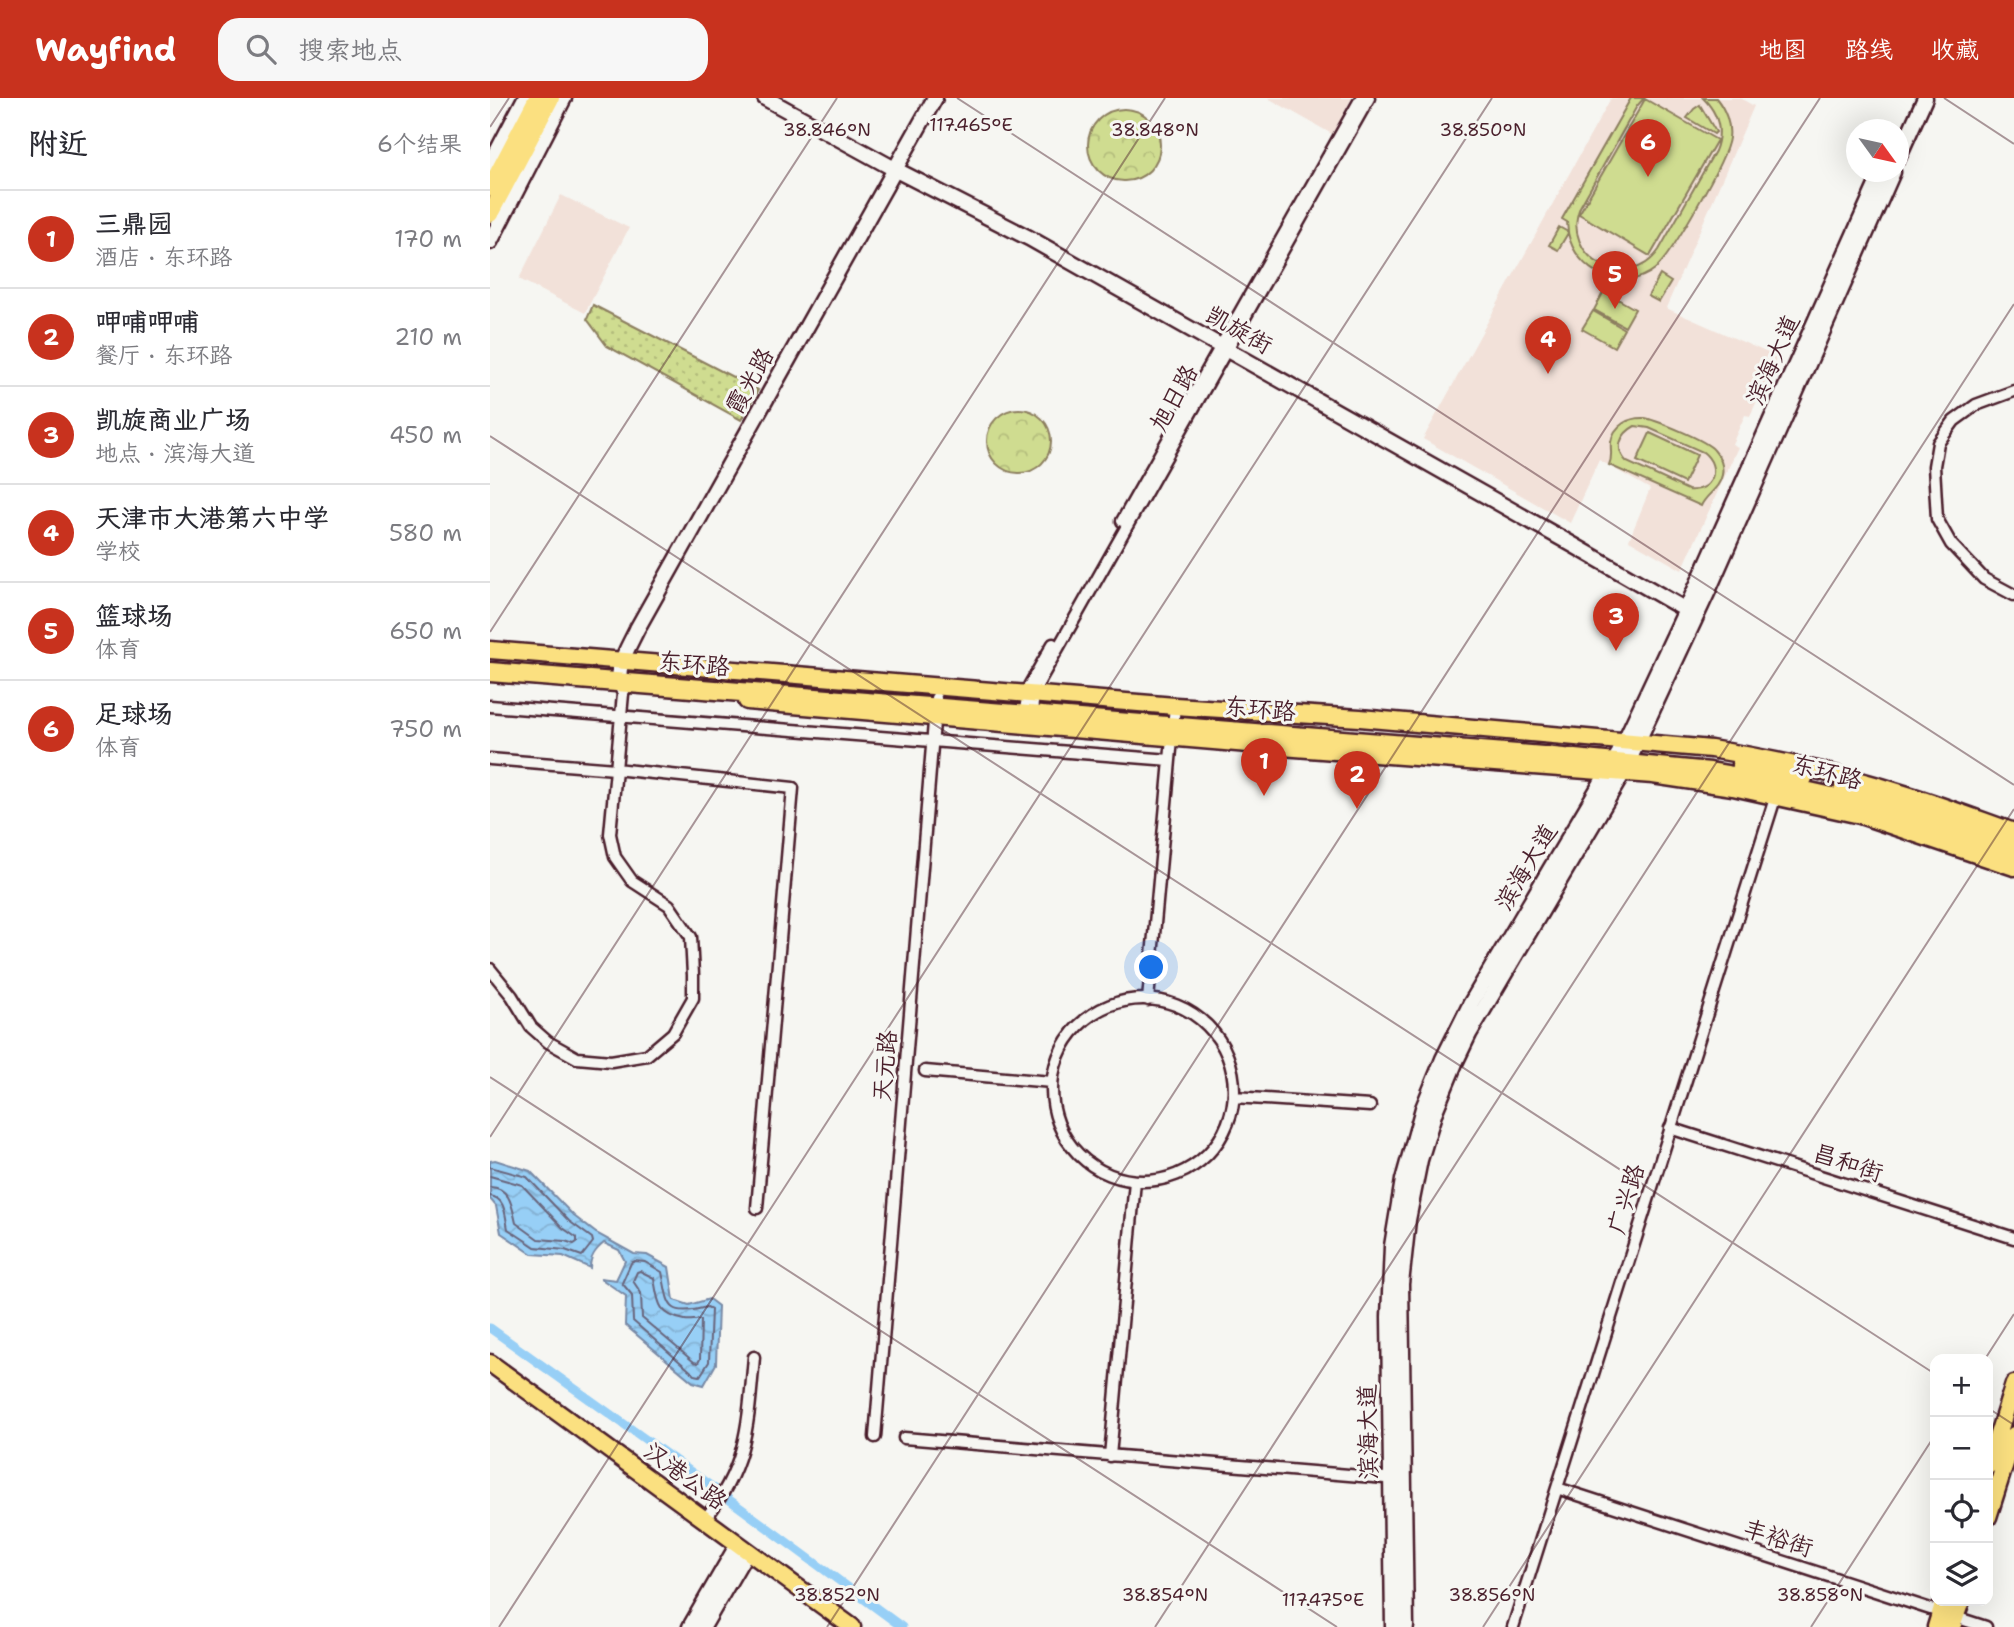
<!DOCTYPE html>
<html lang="zh">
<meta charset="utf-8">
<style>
body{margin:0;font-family:"Shantell Sans","LXGW WenKai TC",sans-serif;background:#f7f7f7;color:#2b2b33}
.controls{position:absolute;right:21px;bottom:21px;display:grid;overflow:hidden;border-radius:14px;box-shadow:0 7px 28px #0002}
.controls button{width:63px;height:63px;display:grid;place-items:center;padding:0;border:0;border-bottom:2px solid #e1e1e2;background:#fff;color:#2b2b33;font:35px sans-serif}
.compass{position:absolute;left:1356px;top:21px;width:63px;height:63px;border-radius:50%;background:#fff;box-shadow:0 7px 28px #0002;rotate:123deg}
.you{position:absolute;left:662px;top:870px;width:24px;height:24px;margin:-18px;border:5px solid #fff;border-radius:50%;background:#1a73e8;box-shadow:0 0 0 10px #1a73e833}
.badge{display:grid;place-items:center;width:46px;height:46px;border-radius:50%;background:#c8321e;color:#fff;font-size:23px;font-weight:700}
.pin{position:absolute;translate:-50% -58px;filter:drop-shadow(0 2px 4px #0008)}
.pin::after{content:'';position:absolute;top:37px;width:24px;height:21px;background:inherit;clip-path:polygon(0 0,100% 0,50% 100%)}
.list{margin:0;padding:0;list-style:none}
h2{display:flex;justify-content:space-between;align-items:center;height:91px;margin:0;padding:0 28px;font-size:30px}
h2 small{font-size:23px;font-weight:400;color:#7c7c81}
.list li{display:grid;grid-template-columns:46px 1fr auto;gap:21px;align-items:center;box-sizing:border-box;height:98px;padding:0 28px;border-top:2px solid #e1e1e2}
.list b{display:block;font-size:26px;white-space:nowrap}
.list p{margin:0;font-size:23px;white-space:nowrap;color:#7c7c81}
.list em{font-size:23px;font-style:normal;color:#7c7c81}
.icon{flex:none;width:38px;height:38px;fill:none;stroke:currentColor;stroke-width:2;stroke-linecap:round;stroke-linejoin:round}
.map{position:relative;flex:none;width:1524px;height:1529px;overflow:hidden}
header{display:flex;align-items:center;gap:42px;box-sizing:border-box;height:98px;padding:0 35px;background:#c8321e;color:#fff}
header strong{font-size:33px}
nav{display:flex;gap:38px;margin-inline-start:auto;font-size:24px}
.search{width:490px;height:63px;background:#f7f7f7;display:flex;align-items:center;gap:18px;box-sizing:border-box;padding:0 24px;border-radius:21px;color:#7c7c81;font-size:26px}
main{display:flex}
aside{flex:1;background:#fff}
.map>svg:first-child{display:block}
.built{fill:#f2e1d9}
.grass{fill:url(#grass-dots);stroke:#8c7e5e;stroke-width:2}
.park{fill:url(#park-crowns);stroke:#8c7e5e;stroke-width:2}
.pitch{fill:#cfdc90;stroke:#8c7e5e;stroke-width:2;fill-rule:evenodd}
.water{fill:url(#water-waves);stroke:#7889a5;stroke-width:2}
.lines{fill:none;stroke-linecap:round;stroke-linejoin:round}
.shore{stroke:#69657c;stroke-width:2}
.canal{stroke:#97cff6;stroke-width:9}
.street-casing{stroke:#4a1f2b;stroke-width:15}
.secondary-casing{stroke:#4a1f2b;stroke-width:19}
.primary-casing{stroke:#4a1f2b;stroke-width:21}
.highway-casing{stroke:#4a1f2b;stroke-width:23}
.street{stroke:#f6f6f2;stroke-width:10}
.secondary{stroke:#f6f6f2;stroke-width:14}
.primary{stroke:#fbe080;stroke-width:16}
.highway{stroke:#fbe080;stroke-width:18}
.ticks{fill:none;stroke:#4a1f2b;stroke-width:2;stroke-opacity:0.45}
.labels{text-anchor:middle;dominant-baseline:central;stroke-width:6;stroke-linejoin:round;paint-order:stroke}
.street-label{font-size:24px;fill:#4a1f2b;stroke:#f6f6f2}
.ticks-label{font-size:18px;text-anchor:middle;fill:#4a1f2b;stroke:#f6f6f2;stroke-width:6;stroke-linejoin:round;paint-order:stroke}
</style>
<header>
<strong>Wayfind</strong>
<div class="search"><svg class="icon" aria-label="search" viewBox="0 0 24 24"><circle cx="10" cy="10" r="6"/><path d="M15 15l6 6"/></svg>搜索地点</div>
<nav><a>地图</a><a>路线</a><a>收藏</a></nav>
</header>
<main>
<aside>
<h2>附近<small>6个结果</small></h2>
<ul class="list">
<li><span class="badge">1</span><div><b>三鼎园</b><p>酒店 · 东环路</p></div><em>170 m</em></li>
<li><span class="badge">2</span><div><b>呷哺呷哺</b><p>餐厅 · 东环路</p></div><em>210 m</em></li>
<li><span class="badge">3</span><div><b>凯旋商业广场</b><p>地点 · 滨海大道</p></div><em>450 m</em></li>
<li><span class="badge">4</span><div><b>天津市大港第六中学</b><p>学校</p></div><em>580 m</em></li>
<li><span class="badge">5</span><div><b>篮球场</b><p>体育</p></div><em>650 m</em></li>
<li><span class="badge">6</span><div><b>足球场</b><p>体育</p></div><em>750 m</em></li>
</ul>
</aside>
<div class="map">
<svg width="1524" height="1529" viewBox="0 0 1524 1529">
<defs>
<pattern id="grass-dots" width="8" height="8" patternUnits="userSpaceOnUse" patternTransform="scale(1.75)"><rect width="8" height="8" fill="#cfdc90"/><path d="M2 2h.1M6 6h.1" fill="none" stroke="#b3bc7c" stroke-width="1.8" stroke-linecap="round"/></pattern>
<pattern id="park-crowns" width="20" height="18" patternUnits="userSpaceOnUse" patternTransform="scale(1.75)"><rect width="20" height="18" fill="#cfdc90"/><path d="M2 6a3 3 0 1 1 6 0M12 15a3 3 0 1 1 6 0" fill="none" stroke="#b3bc7c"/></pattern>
<pattern id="water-waves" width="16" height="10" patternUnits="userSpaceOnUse" patternTransform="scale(1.75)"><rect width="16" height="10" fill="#97cff6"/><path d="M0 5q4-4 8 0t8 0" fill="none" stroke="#84b1d3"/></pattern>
</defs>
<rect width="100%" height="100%" fill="#f6f6f2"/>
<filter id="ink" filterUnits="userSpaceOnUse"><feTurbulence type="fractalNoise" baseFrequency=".0143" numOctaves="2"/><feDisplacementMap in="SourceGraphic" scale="14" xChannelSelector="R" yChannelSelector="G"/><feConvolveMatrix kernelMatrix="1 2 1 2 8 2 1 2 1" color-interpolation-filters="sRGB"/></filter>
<g filter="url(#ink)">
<path class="built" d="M778 0H862L842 36Z
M1121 0H1250L1264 8 1176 210 1287 259 1260 318 1255 317 1242 346 1248 349 1192 472 1139 442 1160 391 1109 362 1080 425 933 341Z
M71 97 139 130 95 215 29 181Z"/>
<path class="grass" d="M103 207 268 292 251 322 117 248 97 221Z"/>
<path class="park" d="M598 47a36 36 0 1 1 72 0a36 36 0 1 1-72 0Z
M497 343a32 32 0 1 1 64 0a32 32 0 1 1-64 0Z"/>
<path class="pitch" d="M1141 0H1154L1147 8 1090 109C1070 159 1138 197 1169 152L1225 53C1233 33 1228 15 1213 0H1226C1235 11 1241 26 1239 40 1237 60 1181 158 1165 171 1132 197 1086 174 1078 135L1068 152 1059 147 1069 129 1078 134 1077 124 1072 121Z
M1155 1 1227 42 1160 158 1089 116Z
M1210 7 1226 34 1224 36 1197 20 1204 11Z
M1170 177 1181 184 1169 204 1158 198Z
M1114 193 1145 211 1135 229 1104 212Z
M1103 213 1134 231 1124 249 1092 231Z
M1155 320C1168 323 1216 342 1224 352 1230 358 1234 368 1232 377 1229 392 1216 396 1211 408L1119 367C1123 358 1120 353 1121 344 1124 327 1139 319 1155 320ZM1145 328 1159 330 1213 354C1232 369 1223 395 1198 392L1137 364C1124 351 1130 336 1145 328Z
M1160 335 1207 357 1194 385 1147 363Z"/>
<path class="water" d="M5 1062 40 1073 84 1118 106 1135 144 1156 157 1157 179 1169 184 1202 199 1207 219 1201 228 1208 226 1266 214 1287 203 1284 135 1227 136 1198 110 1180 126 1182 135 1163 129 1152 114 1145C105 1152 100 1159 100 1170L73 1158 42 1156 11 1135 6 1108 0 1101V1063Z"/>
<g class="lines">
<path class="shore" d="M0 1069 37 1079 79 1123 102 1140 103 1144 92 1158 75 1152 45 1149 18 1131C15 1118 16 1100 0 1098
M0 1078 32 1087 73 1130 87 1140V1144L84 1146 75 1143 48 1141 26 1125C22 1109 21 1090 0 1089
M145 1163 155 1164 172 1174C179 1206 175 1220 217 1209L221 1211 219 1264 210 1278 205 1277 143 1223 142 1197 132 1185 141 1165Z
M150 1173 164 1180C168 1203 167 1217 195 1222 201 1223 206 1221 211 1222L210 1261 208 1265 204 1264 152 1220 151 1195 143 1183 147 1174Z"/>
<path class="canal" d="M0 1230 229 1394
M237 1400 412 1529"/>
<g class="street-casing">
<path id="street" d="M1524 293 1486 307 1464 323 1448 345 1444 368 1447 421 1461 446 1494 481 1524 497
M632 423 871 0
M0 608 680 662
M534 618 539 588 563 546
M541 622 544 596 550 582 879 0
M0 661 125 671 303 690 267 1110
M0 871 22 898 41 929 58 944 87 960 121 963 157 957 183 935 203 900V877L201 839 179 807 142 783 125 759 120 736 134 585
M562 992a91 91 0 1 1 182 0a91 91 0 1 1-182 0Z
M658 902 685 608
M435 973 562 984
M744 999 880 1008
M1180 1030 1524 1140
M385 1339 446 600
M414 1340 907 1381
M620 1358 645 1083
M1067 1390 1496 1529
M215 1421C258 1367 258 1325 264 1259
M1023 1529 1287 694"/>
</g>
<g class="secondary-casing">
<path id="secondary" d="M275 0 410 74 539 140 1085 448 1196 512
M1408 60 1435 0
M0 67 35 0
M0 144 74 0
M133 591C122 572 139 549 147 531L445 0
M200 1529 248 1446
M213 1529 257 1453
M903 1529 899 1219 902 1148 913 1082 933 1010 953 961 981 905 1129 655 1196 512 1392 74
M916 1529 911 1186 918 1122 930 1062 945 1013 965 965 979 936 1133 675 1218 493 1403 74"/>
</g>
<g class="primary-casing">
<path id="primary" d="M0 90 47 0
M0 116 61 0
M0 552 685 608 870 620 1221 651C1288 662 1356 677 1421 698 1456 709 1490 722 1524 734
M257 603 792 649 1163 677 1243 689 1370 717 1524 769
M0 1265 362 1529
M1498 1368 1524 1286
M1498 1419 1524 1337
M1446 1529 1454 1503
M1462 1529 1471 1503"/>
</g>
<g class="highway-casing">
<path id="highway" d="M0 574 1053 658 1220 674 1266 682 1351 701 1524 759
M1251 667 1277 671 1313 680
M1354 690 1524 743"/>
</g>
<use href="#street" class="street"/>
<use href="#secondary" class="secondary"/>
<use href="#primary" class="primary"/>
<use href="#highway" class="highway"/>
</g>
</g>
<path class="ticks" d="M467 0 1524 687M1454 0 1524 46M0 29 19 0M0 338 1445 1276M0 534 347 0M0 979 847 1529M0 1039 675 0M1495 1261 1524 1216M1498 1310 1524 1327M9 1529 1002 0M337 1529 1330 0M665 1529 1524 206M993 1529 1524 711M1321 1529 1445 1337"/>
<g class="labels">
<g class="street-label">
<text transform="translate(749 232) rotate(29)">凯旋街</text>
<text transform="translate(1283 262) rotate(-66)">滨海大道</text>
<text transform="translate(260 283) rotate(-61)">霞光路</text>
<text transform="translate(684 300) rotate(-61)">旭日路</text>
<text transform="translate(204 566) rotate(5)">东环路</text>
<text transform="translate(770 611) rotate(5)">东环路</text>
<text transform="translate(1337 674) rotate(15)">东环路</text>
<text transform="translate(1036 769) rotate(-59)">滨海大道</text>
<text transform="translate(395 968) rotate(-85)">天元路</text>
<text transform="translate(1358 1065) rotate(18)">昌和街</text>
<text transform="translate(1136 1101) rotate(-73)">广兴路</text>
<text transform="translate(878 1334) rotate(-91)">滨海大道</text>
<text transform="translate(195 1378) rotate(36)">汉港公路</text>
<text transform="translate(1288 1440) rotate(18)">丰裕街</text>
</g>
</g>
<g class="ticks-label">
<text x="481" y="33">117.465°E</text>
<text x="337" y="38">38.846°N</text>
<text x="665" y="38">38.848°N</text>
<text x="993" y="38">38.850°N</text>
<text x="347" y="1503">38.852°N</text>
<text x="675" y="1503">38.854°N</text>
<text x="1002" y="1503">38.856°N</text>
<text x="1330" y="1503">38.858°N</text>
<text x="833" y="1508">117.475°E</text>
</g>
</svg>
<div class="controls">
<button>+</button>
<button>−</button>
<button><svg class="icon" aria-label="locate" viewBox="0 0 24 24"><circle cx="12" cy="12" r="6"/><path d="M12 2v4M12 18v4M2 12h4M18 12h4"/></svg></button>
<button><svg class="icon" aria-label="layers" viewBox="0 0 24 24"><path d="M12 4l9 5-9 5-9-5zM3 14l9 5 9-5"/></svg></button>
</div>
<svg class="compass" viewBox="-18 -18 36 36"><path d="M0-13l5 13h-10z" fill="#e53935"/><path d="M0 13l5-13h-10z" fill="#7c7c81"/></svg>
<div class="you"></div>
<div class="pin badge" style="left:774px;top:698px">1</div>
<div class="pin badge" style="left:867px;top:711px">2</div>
<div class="pin badge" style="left:1126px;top:553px">3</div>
<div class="pin badge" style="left:1058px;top:276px">4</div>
<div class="pin badge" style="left:1125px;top:211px">5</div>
<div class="pin badge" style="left:1158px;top:79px">6</div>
</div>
</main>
